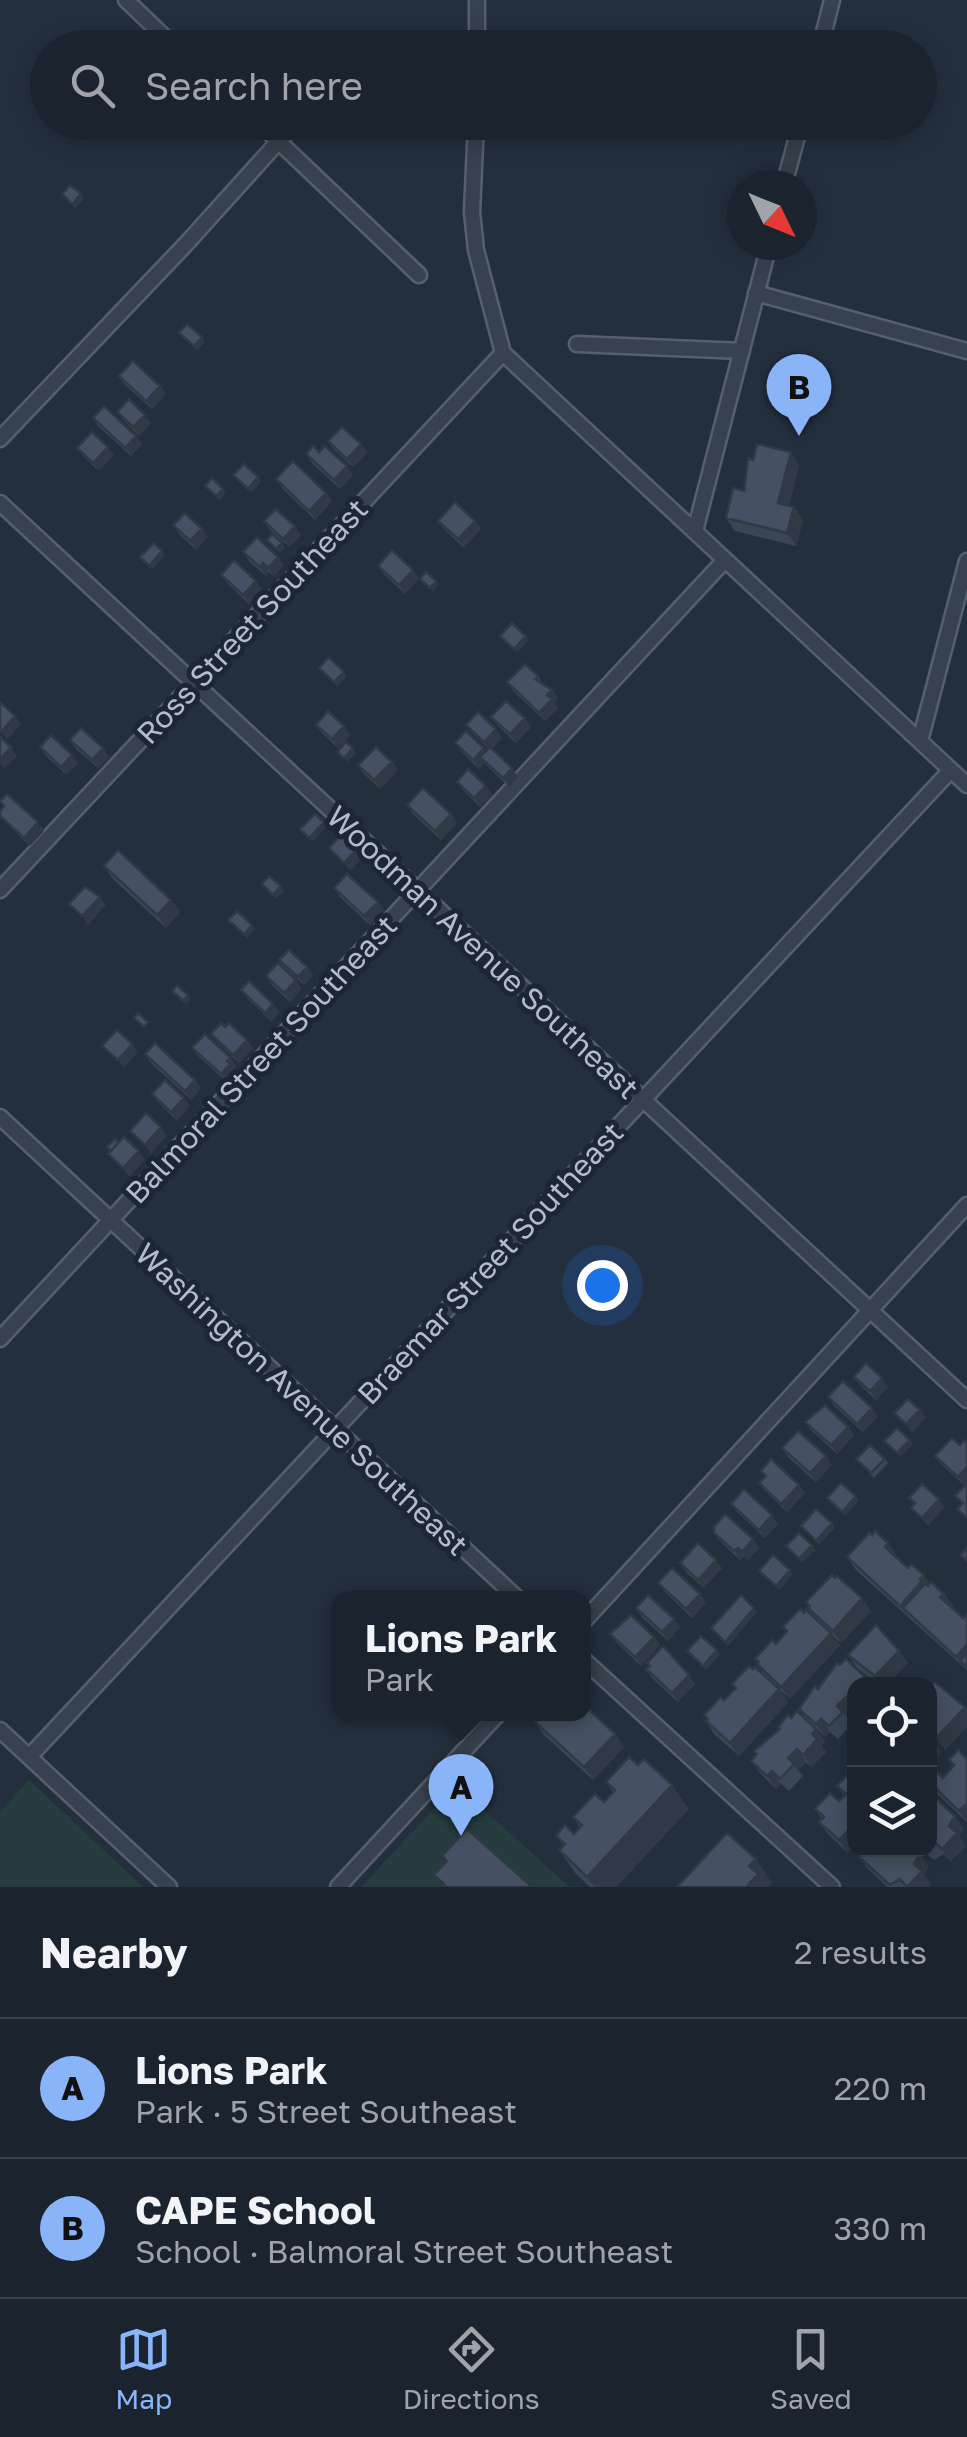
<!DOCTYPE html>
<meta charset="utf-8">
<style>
body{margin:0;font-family:"Golos Text",sans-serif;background:#242b36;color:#f1f3f6}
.controls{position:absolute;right:30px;bottom:30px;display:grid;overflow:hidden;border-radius:20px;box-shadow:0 5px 25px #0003}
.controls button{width:90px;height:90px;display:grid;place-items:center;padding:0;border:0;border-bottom:2px solid #39404a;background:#1b232e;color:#f1f3f6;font:50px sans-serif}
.compass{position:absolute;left:727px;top:170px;width:90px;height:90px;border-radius:50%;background:#1b232e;box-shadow:0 5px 25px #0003;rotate:133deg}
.you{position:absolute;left:602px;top:1285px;width:35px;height:35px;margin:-25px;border:8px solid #fff;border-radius:50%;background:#1a73e8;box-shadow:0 0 0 15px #1a73e833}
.badge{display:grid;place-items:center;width:65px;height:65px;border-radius:50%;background:#8ab4f8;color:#111;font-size:32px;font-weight:700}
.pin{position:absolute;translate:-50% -82px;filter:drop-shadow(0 2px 5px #0008)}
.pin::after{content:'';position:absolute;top:52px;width:35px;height:30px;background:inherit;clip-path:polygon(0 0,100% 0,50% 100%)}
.popup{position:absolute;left:331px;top:1591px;width:260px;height:130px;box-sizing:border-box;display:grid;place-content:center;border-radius:20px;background:#1b232e;filter:drop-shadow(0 2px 8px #0005);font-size:32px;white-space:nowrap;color:#a0a4aa}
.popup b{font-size:38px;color:#f1f3f6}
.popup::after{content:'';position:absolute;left:50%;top:100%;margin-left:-20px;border:20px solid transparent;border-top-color:#1b232e}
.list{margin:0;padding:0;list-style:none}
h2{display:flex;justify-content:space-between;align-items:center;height:130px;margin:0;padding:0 40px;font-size:42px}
h2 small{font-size:32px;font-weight:400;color:#a0a4aa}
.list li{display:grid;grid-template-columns:65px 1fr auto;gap:30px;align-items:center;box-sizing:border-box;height:140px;padding:0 40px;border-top:2px solid #39404a}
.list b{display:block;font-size:38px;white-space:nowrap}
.list p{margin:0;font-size:32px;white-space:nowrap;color:#a0a4aa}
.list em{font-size:32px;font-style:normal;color:#a0a4aa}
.icon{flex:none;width:55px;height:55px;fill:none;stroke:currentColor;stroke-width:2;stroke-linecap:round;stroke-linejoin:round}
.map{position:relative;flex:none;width:967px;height:1887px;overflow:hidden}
.search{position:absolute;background:#1b232e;box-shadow:0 5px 25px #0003;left:30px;right:30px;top:30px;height:110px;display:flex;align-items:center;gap:25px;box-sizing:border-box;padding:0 35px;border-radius:55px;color:#a0a4aa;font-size:38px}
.sheet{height:410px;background:#1b232e}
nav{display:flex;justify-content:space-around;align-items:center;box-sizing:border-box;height:140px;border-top:2px solid #39404a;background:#1b232e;font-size:28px;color:#a0a4aa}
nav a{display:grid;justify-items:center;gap:5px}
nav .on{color:#8ab4f8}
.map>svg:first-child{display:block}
.green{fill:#263c3f}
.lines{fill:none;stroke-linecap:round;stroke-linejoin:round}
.minor-casing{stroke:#565f6c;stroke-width:19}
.minor{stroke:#38414e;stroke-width:14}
.wall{fill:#3b4654}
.shaded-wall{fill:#303945}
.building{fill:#455162;stroke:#303945;stroke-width:2.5}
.labels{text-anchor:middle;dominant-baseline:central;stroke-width:10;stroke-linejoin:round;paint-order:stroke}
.street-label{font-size:30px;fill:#b4bcc9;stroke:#1d2633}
</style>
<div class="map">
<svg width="967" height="1887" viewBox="0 0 967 1887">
<rect width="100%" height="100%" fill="#242f3e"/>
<path class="green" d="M29 1780 143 1887H0V1812Z
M456 1785 570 1887H361Z"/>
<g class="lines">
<g class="minor-casing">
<path id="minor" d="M126 0 176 48
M477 48V0
M820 48 832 0
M258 122 419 275
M476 122 472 212 476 250 503 353
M784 185 801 122
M756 293 967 351
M577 344 742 351
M503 353 967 785
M0 439 186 244 296 122
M0 503 967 1400
M695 531 769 245
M920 741 967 561
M0 890 503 353
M0 1117 517 1598
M0 1339 725 560
M584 1621 967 1205
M584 1660 832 1887
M0 1730 169 1887
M29 1757 951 770
M338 1887 498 1714"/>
</g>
<use href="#minor" class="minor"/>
</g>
<path class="wall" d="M119 376 160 386 166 394 152 409 125 385Z
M117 412 151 423 139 436 123 420Z
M93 418 142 444 131 456 98 426Z
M328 441 361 444 367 453 353 467 334 450Z
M77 448 114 455 99 471 83 456Z
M319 452 347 466 353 475 340 489 312 463 306 454Z
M799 465 789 506 794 507 803 520 796 546 735 531 726 518 744 491Z
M276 479 326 493 332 501 315 520 282 488Z
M264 521 301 535 289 547 270 530Z
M438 521H475L481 529 464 548 444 529Z
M173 525 208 537 196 550 179 534Z
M243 552 284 565 274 576 269 572 266 576 249 561Z
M378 566 419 578 405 594 384 574Z
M221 575 262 589 249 604 227 583Z
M538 676 543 684 552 690 558 698 554 703 558 708 545 721 513 691 507 682Z
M491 717 531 727 516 743 497 725Z
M316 725 344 726 350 735 338 748 322 733Z
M466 725 502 738 492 749 518 777 509 787 484 763 479 769 461 751 455 743 484 748 486 751 488 748 472 733Z
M70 740 103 748 109 757 98 768 76 749Z
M40 747 78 763 67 775 46 756Z
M392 762 398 770 380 789 364 774 358 765Z
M457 782 486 786 492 795 480 807 463 790Z
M0 802 44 831 30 846 0 817V811L4 807Z
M407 805 451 814 457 823 441 840 413 814Z
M104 866 171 900 180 912 166 928 113 879Z
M334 888 378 902 384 910 370 925 340 897Z
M279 960 307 967 313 975 304 985 285 968Z
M266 976 302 989 290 1002 272 985Z
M241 990 273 1004 279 1013 271 1021 247 998Z
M225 1027 247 1040 253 1048 239 1063 217 1042 211 1034Z
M192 1048 231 1058 236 1066 234 1069 236 1072 227 1082 198 1056Z
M145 1054 201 1088 191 1100 151 1063Z
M152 1094 184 1098 190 1106 177 1121 158 1102Z
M854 1377 888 1387 876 1400 860 1385Z
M828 1397 878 1416 863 1432 834 1406Z
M805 1422 848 1427 854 1435 837 1454 811 1430Z
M952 1438 964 1485 941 1464 935 1456Z
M782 1448 832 1465 816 1482 788 1457Z
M856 1459H885L888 1463 874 1478Z
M761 1471 805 1493 787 1512 765 1491 759 1483 765 1477Z
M731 1504 778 1524 765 1538 737 1512Z
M714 1533 753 1539 759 1548 748 1560 744 1556 740 1560 720 1541Z
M888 1543 897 1556 896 1557 908 1568 944 1594 953 1606 952 1608 963 1618 967 1614V1670L856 1570 847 1557Z
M680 1563 722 1568 704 1588 686 1572Z
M658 1583 706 1603 692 1618 664 1591Z
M806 1602 871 1611 841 1643 832 1635 840 1645 790 1699 780 1690 788 1702 739 1756 714 1734 706 1721 707 1719 704 1715 724 1700 735 1688 732 1684 753 1669 765 1676 757 1664 758 1663 755 1659 776 1644 787 1632 783 1627 815 1619 808 1608 809 1607Z
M636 1608 674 1619 680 1627 668 1641 642 1617Z
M610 1634 654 1637 660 1645 641 1666 616 1642Z
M899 1651 908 1663 888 1684H878L857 1668 848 1655Z
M646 1669 695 1684 678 1702 652 1678Z
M854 1684V1710L847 1717 852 1724 838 1739 830 1732 825 1737 808 1721 799 1709 818 1689Z
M535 1722 615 1734 624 1747 593 1780 544 1735Z
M825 1742 821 1746 826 1752 811 1767 806 1762 798 1770 803 1776 789 1791 781 1784 776 1789 760 1773 751 1761Z
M967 1759V1822L937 1794 930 1784 943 1778 953 1766 949 1760Z
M852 1770 848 1853 828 1834 819 1822 822 1819 815 1809 839 1801 844 1796 837 1786Z
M606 1782 689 1809 616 1887H590L576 1874 559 1850 563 1846 556 1836 574 1834 580 1827 573 1817 604 1802 613 1792Z
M930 1793 955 1816 963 1829 959 1837 966 1846 951 1861 944 1854 934 1860 922 1850H930Z
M874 1852 920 1854 929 1866 924 1874 931 1884 928 1887H887L868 1869 859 1857Z"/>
<path class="shaded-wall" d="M81 194 84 199 75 208 72 204Z
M202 337 205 342 197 351 194 346Z
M160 386 166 394 152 409 146 401Z
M145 415 151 423 139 436 133 427Z
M136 436 142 444 131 456 125 448Z
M361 444 367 453 353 467 347 459Z
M108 447 114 455 99 471 93 463Z
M791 452 799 465 787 516 778 503Z
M347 466 353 475 340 489 334 480Z
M258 477 261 482 251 493 248 489Z
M223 489 226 493 219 501 216 496Z
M326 493 332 501 315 520 309 511Z
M794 507 803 520 796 546 787 533Z
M475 521 481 529 464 548 458 539Z
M295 526 301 535 289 547 283 539Z
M202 529 208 537 196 550 190 541Z
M282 543 285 548 279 553 276 549Z
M162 551 165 555 152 570 149 566Z
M278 557 284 565 274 576 268 568Z
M263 563 269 572 266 576 260 567Z
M413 570 419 578 405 594 399 585Z
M256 581 262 589 249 604 243 595Z
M436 581 439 585 433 592 430 588Z
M526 636 529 640 517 653 514 649Z
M344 672 347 676 337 687 334 682Z
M552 690 558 698 554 703 558 708 545 721 539 713 547 695Z
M15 716 21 724 7 740 1 732Z
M525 718 531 727 516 743 510 734Z
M344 726 350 735 338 748 332 739Z
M496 729 502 738 490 750 484 742Z
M11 747 17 756 4 769 0 763V759Z
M103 748 109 757 98 768 92 760Z
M353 748 356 753 347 762 344 758Z
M484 748 490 757H480L484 763 479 769 473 760Z
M72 755 78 763 67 775 61 767Z
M392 762 398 770 380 789 374 780Z
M512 768 518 777 509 787 503 778Z
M486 786 492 795 480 807 474 798Z
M451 814 457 823 441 840 435 831Z
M38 822 44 831 30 846 24 838Z
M324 822 327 826 312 842 309 838Z
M356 850 362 858 350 871 344 863Z
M281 886 284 891 276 899 273 895Z
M100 897 106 905 88 925 82 916Z
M171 900 180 912 166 928 157 915Z
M378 902 384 910 370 925 364 916Z
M252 925 255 929 247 939 244 934Z
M307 967 313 975 304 985 298 977Z
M296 980 302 989 290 1002 284 993Z
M188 995 191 999 186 1005 183 1001Z
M273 1004 279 1013 271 1021 265 1013Z
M247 1040 253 1048 239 1063 233 1055Z
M132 1044 138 1053 123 1068 118 1060Z
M231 1058 236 1066 234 1069 236 1072 227 1082 221 1074Z
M195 1080 201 1088 191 1100 185 1091Z
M184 1098 190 1106 177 1121 171 1112Z
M161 1127 167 1136 151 1153 145 1145Z
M139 1151 145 1160 129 1177 123 1168Z
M882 1378 888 1387 876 1400 870 1391Z
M872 1408 878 1416 863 1432 857 1424Z
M920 1410 926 1418 912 1433 906 1424Z
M848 1427 854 1435 837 1454 831 1445Z
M910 1440 913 1444 900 1457 897 1453Z
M826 1456 832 1465 816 1482 810 1473Z
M967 1467V1482L964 1485 958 1477Z
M799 1485 805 1493 787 1512 781 1504Z
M856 1496 859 1501 845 1516 842 1512Z
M939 1499 945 1507 928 1526 922 1518Z
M772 1515 778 1524 765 1538 759 1530Z
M832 1523 835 1528 819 1545 816 1541Z
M753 1539 759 1548 748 1560 742 1552Z
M888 1543 897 1556 894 1559 885 1547Z
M812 1545 815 1550 802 1563 799 1559Z
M738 1548 744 1556 740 1560 734 1551Z
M716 1560 722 1568 704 1588 698 1580Z
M790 1570 793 1575 779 1590 776 1586Z
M924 1575 933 1588 903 1608 909 1618 900 1606Z
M700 1594 706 1603 692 1618 686 1609Z
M944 1594 953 1606 949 1610 940 1597Z
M862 1598 871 1611 841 1643 833 1631Z
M754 1608 757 1612 728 1646 725 1642Z
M674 1619 680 1627 668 1641 662 1632Z
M831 1633 840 1645 790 1699 781 1687Z
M654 1637 660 1645 641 1666 635 1657Z
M967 1644V1667L960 1661 965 1669 956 1657Z
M717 1650 720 1655 706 1670 703 1666Z
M899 1651 908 1663 888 1684H881L875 1676Z
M689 1675 695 1684 678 1702 672 1693Z
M865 1677 870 1684H862L860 1682Z
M779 1689 788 1702 739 1756 730 1743Z
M846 1697 854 1710 847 1717 837 1706Z
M965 1707 967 1709V1727L945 1750 936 1738Z
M821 1719 830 1732 825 1737 816 1724Z
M816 1729 825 1742 821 1746 826 1752 811 1767 803 1755 812 1734Z
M615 1734 624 1747 593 1780 584 1767Z
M933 1740 942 1752 930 1766V1744Z
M797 1749 806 1762 798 1770 788 1758Z
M772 1771 781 1784 776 1789 767 1776Z
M672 1785 689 1809 616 1887H595L587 1877Z
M965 1805 967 1808V1822L959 1811Z
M955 1816 963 1829 959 1837 966 1846 951 1861 942 1849 949 1826Z
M854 1824V1846L848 1853 839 1840Z
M920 1854 929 1866 924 1874 931 1884 928 1887H907L914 1864Z
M756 1859 772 1883 768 1887H746L749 1866Z"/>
<path class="building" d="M70 185 81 194 72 204 62 194Z
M187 324 202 337 194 346 179 333Z
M133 361 160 386 146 401 119 376Z
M129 399 145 415 133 427 117 412Z
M104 406 136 436 125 448 93 418Z
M342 427 361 444 347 459 328 441Z
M92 432 108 447 93 463 77 448Z
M757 444 791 452 778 503 794 507 787 533 726 518 733 488 744 491 748 458 753 460Z
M313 446 319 452 325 446 347 466 334 480 306 454Z
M293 461 326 493 309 511 276 479Z
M244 464 258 477 248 489 233 475Z
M212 478 223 489 216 496 205 486Z
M455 502 475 521 458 539 438 521Z
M276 509 295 526 283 539 264 521Z
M185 513 202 529 190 541 173 525Z
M272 534 282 543 276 549 267 540Z
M257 537 278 557 268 568 263 563 260 567 243 552Z
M154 543 162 551 149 566 140 557Z
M392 550 413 570 399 585 378 566Z
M234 560 256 581 243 595 221 575Z
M426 572 436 581 430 588 420 579Z
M512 623 526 636 514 649 500 636Z
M329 657 344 672 334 682 319 668Z
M525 664 538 676 535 679 552 690 547 695 552 699 539 713 507 682Z
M506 701 525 718 510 734 491 717Z
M0 702 15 716 1 732 0 731Z
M328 711 344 726 332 739 316 725Z
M478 712 496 729 484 742 466 725Z
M81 728 103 748 92 760 70 740Z
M466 731 484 748 473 760 455 743Z
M51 735 72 755 61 767 40 747Z
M0 737 11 747 0 759Z
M346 742 353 748 344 758 337 752Z
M376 747 392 762 374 780 358 765Z
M490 747 512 768 503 778 480 757Z
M468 769 486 786 474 798 457 782Z
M423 788 451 814 435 831 407 805Z
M7 794 38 822 24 838 0 816V811L4 806 0 801Z
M315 814 324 822 309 838 300 829Z
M341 835 356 850 344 863 329 848Z
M118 850 171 900 157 915 104 866Z
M347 874 378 902 364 916 334 888Z
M269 876 281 886 273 895 262 884Z
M85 887 100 897 82 916 69 904Z
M237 911 252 925 244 934 228 920Z
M289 950 307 967 298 977 279 960Z
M278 963 296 980 284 993 266 976Z
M249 981 273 1004 265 1013 241 990Z
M177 985 188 995 183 1001 172 991Z
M138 1013 148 1022 144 1027 134 1018Z
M221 1023 225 1027 229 1023 247 1040 233 1055 211 1034Z
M117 1030 132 1044 118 1060 102 1046Z
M205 1034 231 1058 227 1061 230 1064 221 1074 192 1048Z
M155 1043 195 1080 185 1091 145 1054Z
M165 1080 184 1098 171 1112 152 1094Z
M146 1113 161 1127 145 1145 130 1131Z
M124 1137 139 1151 123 1168 108 1154Z
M115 1139 118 1142 111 1151 107 1147Z
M866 1363 882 1378 870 1391 854 1377Z
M843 1381 872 1408 857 1424 828 1397Z
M908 1399 920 1410 906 1424 894 1413Z
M825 1405 848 1427 831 1445 805 1422Z
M897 1428 910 1440 897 1453 884 1441Z
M798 1431 826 1456 810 1473 782 1448Z
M952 1438 960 1445 965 1440 967 1442V1467L958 1477 935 1456Z
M870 1445 885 1459 871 1473 856 1459Z
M771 1459 799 1485 781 1504 759 1483 766 1476 761 1471Z
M841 1483 856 1496 842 1512 827 1498Z
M967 1483V1518L957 1509 963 1503 955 1496Z
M922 1484 939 1499 922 1518 911 1508 915 1503 909 1498Z
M744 1489 772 1515 759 1530 731 1504Z
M816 1509 832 1523 816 1541 801 1526Z
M725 1514 753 1539 742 1552 738 1548 734 1551 714 1533V1527Z
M875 1531 888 1543 885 1547 908 1568 911 1564 924 1575 920 1579 922 1581 900 1606 847 1557 869 1533 872 1535Z
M799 1533 812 1545 799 1559 786 1546Z
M698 1543 716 1560 698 1580 680 1563Z
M967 1548V1561L961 1555Z
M773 1555 790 1570 776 1586 759 1571Z
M672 1568 700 1594 686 1609 658 1583Z
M832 1575 835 1578 837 1576 862 1598 833 1631 808 1608 810 1606 806 1602Z
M931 1582 944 1594 940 1597 963 1618 967 1614V1644L956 1657 903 1608 925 1584 928 1586Z
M648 1595 674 1619 662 1632 636 1608Z
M741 1595 754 1608 725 1642 711 1628Z
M800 1609 804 1613 806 1610 831 1633 781 1687 757 1664 759 1662 755 1659 772 1640 776 1644 787 1631 783 1627Z
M631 1615 654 1637 635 1657 610 1634Z
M876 1625 899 1651 875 1676 848 1655Z
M701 1636 717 1650 703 1666 687 1651Z
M663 1646 689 1675 672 1693 646 1669 650 1666 647 1663Z
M967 1653V1667L960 1661Z
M846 1659 865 1677 860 1682 863 1684H854V1699L851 1702 846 1697 837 1706 843 1712 829 1726 821 1719 816 1724 799 1709 815 1686 818 1689 837 1663 840 1665Z
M749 1666 753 1669 755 1667 779 1689 730 1743 706 1721 708 1719 704 1715 721 1697 724 1700 736 1688 732 1684Z
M935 1682 965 1707 936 1738 930 1730V1687Z
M584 1705 615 1734 584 1767 535 1722 543 1714H584Z
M797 1711 816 1729 812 1734 817 1739 803 1755 797 1749 788 1758 794 1764 780 1779 772 1771 767 1776 751 1761 757 1754 754 1751 780 1729 778 1727 788 1715 791 1718Z
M958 1750 967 1759V1805H965L959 1811 930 1783V1780L937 1772 943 1778 954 1765 949 1760Z
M629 1757 638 1765 644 1759 672 1785 587 1877 559 1850 565 1844 556 1836 565 1825 574 1834 582 1825 573 1817 595 1794 604 1802 615 1790 606 1782Z
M852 1770 854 1772V1824L839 1840 819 1822 824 1817 815 1809 830 1793 839 1801 846 1794 837 1786Z
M930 1793 955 1816 949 1826 957 1833 942 1849 935 1842 930 1845Z
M467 1829 532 1887H443L445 1885 434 1875 447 1861 442 1856Z
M727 1833 756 1859 749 1866 758 1874 746 1887H677Z
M866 1850H871L874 1852 877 1850H915L920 1854 914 1864 922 1871 907 1887 900 1879 890 1885 859 1857Z"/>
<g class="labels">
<g class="street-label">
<text transform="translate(252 621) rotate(-47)">Ross Street Southeast</text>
<text transform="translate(483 952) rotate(43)">Woodman Avenue Southeast</text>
<text transform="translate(261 1059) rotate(-47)">Balmoral Street Southeast</text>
<text transform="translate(490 1263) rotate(-47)">Braemar Street Southeast</text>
<text transform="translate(302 1399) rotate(43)">Washington Avenue Southeast</text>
</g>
</g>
</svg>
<div class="controls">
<button><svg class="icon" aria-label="locate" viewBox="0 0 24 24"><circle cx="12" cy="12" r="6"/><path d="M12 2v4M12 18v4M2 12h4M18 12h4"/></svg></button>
<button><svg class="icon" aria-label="layers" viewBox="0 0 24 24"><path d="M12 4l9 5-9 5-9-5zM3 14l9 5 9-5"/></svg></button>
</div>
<svg class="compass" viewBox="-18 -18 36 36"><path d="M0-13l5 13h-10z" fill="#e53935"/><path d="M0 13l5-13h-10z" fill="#a0a4aa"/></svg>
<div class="you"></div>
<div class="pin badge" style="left:461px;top:1836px">A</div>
<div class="popup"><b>Lions Park</b>Park</div>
<div class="pin badge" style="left:799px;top:436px">B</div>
<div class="search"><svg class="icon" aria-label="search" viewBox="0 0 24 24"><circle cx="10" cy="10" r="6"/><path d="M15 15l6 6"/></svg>Search here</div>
</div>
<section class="sheet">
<h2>Nearby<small>2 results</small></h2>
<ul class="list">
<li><span class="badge">A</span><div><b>Lions Park</b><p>Park · 5 Street Southeast</p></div><em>220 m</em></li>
<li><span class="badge">B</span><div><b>CAPE School</b><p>School · Balmoral Street Southeast</p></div><em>330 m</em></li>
</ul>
</section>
<nav>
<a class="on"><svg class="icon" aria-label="map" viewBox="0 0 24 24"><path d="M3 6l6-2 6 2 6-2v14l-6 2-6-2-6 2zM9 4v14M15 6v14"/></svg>Map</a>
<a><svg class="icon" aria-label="directions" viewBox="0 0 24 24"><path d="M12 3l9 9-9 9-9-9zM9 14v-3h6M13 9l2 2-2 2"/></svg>Directions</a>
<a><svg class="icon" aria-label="saved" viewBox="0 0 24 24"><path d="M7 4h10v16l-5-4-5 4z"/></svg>Saved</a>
</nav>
